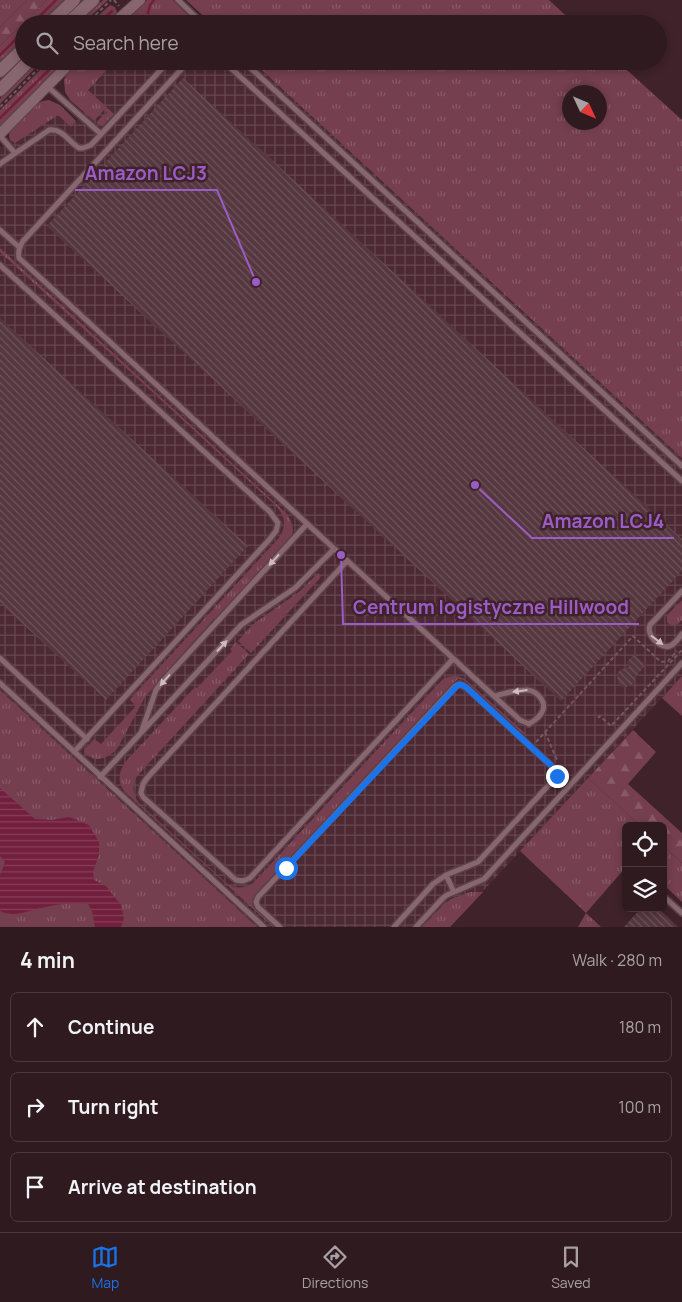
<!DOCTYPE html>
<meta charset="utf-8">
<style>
body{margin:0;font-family:Manrope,sans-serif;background:#372329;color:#f1f3f6}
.controls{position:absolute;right:15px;bottom:15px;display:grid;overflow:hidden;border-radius:8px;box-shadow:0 2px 8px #0003}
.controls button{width:45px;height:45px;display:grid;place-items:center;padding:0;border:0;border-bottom:1px solid #4a383e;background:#2f1a20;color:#f1f3f6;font:25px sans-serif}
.compass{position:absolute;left:562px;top:85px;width:45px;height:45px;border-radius:50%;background:#2f1a20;box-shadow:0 2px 8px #0003;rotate:134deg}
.stop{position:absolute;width:15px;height:15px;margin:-11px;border:4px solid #1a73e8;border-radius:50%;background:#fff}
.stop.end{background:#1a73e8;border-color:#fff;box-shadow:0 1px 5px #0008}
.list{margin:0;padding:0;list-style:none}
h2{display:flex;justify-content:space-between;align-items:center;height:65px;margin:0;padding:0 20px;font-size:21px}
h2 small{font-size:16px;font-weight:400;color:#a7a1a5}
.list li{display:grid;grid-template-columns:32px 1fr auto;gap:15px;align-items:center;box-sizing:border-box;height:70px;margin:0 10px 10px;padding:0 10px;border:1px solid #4a383e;border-radius:8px}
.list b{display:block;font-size:19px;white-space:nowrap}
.list em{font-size:16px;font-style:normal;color:#a7a1a5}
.icon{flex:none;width:28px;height:28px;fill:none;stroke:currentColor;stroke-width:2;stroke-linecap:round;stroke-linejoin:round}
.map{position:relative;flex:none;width:682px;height:927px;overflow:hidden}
.search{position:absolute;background:#2f1a20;box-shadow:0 2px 8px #0003;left:15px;right:15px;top:15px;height:55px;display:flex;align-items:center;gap:12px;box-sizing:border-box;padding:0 18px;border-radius:28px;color:#a7a1a5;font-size:19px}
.sheet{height:305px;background:#2f1a20}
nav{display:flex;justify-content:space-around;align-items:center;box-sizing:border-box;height:70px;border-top:1px solid #4a383e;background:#2f1a20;font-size:14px;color:#a7a1a5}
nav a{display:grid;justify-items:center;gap:2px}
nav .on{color:#1a73e8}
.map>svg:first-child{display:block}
.industrial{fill:url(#industrial-grid)}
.grass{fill:url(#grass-tufts);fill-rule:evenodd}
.forest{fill:url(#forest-firs)}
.water{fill:url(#water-rules)}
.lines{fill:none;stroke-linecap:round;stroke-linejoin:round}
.stream{stroke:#721f3e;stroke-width:2.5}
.building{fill:url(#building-back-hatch)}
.lane-casing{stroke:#5a4149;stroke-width:8}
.street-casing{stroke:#5a4149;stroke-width:12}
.secondary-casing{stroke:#5a4149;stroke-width:15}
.path{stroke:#71575e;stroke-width:2;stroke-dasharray:4 2.5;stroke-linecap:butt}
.lane{stroke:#88666f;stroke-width:5}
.street{stroke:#88666f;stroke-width:10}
.secondary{stroke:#88666f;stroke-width:12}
.oneway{fill:#d0b9bf}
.route{stroke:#1a73e8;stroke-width:6}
.leader{fill:none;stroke:#9a5dc5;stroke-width:2}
.callout-dot{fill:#9a5dc5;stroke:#3f222a;stroke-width:2}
.callout-label{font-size:19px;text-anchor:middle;font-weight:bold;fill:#9a5dc5;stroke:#3f222a;stroke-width:5;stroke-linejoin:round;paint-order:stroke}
</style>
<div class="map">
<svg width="682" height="927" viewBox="0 0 682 927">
<defs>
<pattern id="industrial-grid" width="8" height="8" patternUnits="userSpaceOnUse" patternTransform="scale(1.25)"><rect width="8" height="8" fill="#4d2934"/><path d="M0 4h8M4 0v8" fill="none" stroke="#664750"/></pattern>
<pattern id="grass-tufts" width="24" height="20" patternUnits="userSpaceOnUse" patternTransform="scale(1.25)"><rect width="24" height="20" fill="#753f4f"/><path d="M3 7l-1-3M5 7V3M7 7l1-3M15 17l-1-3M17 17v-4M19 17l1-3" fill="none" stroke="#885a67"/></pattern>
<pattern id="forest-firs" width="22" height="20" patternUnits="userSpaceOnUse" patternTransform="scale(1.25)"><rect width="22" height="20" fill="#753f4f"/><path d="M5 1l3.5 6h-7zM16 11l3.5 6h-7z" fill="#885a67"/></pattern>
<pattern id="water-rules" width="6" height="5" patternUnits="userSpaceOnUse" patternTransform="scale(1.25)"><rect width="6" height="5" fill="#721f3e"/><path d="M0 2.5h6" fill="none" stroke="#863e59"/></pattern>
<pattern id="building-back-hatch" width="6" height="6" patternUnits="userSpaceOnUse" patternTransform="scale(1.25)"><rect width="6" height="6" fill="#56373f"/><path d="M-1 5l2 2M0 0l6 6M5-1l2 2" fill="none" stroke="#6e535a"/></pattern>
</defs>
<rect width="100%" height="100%" fill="#3f222a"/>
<path class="industrial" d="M83 61H264L682 435V676L450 927H248L0 698V146L4 147 11 141 10 135 61 107 76 122 85 111Z"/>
<path class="grass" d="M0 0H27L0 27Z
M47 0H65L39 24H24V38L0 62V46Z
M103 0H108L82 24H78Z
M147 0H173L191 18 194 24H180L173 18 168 24H121Z
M186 0H549L575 24H212Z
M110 5 115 7 117 12 116 15 107 24H89Z
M38 61H42L0 104V99Z
M49 61H65L0 128V110Z
M79 61H120L116 65 113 63 88 90 114 114 102 126 96 123 104 114 105 115 107 113 104 110 94 121 70 100 65 92 64 80 67 73Z
M252 61H617L682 120V458ZM570 92H600V122H570Z
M49 100 60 105 76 121 71 127 58 115 15 143 10 140 9 136 10 130 36 104 43 101Z
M0 248 287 514C292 522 295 529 291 538L216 621 214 619 184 652 185 653 145 697 117 749C107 759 94 764 84 752L85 749 94 739 101 744 136 706 130 700 131 698 277 540C287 528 286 517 276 506L0 252Z
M318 573 321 575 320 578 251 653 238 641 252 625 300 591Z
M682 600V620L678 624 671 626 667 622V615Z
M236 642 249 654 137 776C132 786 132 794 139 803L226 883C235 889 244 889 253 883L443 679C452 675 458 675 466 680L528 736 522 733 464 680 458 679 454 682 255 897 252 904 254 907 275 927H273L125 792C116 781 119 770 128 759L195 687 197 688 232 651 230 649Z
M682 676V716L662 698Z
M0 690 257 927H0Z
M588 778 641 826H626V867L586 913 601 927H578L586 913 520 851Z
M663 846 682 863V902L663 884Z
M470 892H483L450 927H422L444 904 451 899Z"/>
<path class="forest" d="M27 0H47L0 46V27Z
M633 730 656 752 628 784 682 833V863L663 846V826H641L588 778Z"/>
<path class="water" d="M0 788 35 819 52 820 69 817 89 825 99 842V855L93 872 94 880 106 886 121 905 124 918 121 927H95L92 911 88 904C72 902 57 904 42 908 26 911 15 918 0 911V875L5 862 0 856Z"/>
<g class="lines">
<path class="stream" d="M148 13 150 5 154 0
M32 24 56 0
M98 24 112 11
M0 55 24 31
M0 118 58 61"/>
</g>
<path class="building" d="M183 78 682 539V571L561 701 47 226Z
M0 318 248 546 106 700 0 603Z
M634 654 646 665 635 677 634 683 631 685 626 687H622L618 683 617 674 620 670 630 666 627 662Z
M641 908H658L678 927H624Z"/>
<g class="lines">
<g class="lane-casing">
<path id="lane" d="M178 0 203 24
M189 61 23 241C19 248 18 251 19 258L520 720 529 724C534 721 541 716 543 710 546 700 535 689 525 690 515 690 504 694 494 696
M223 61 682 481
M243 61 682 466
M47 86 101 134
M0 136 15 153
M0 164 4 161 49 130C62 128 69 142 79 148H83L91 145 169 61
M0 230 19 247
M0 265 270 512 278 523 276 531 269 540 74 752
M347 561 147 778 143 784 141 793 143 797 236 880 243 881 250 878 453 659
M682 591 650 625C646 635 660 649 670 646 675 644 679 638 682 634
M0 658 87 739
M0 683 264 927
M142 730 156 690 161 683 307 524
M100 777 241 625 295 588 334 549
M446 875 454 892
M663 896 682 913
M280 927 258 907 256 902 258 897 455 686 460 684 468 689 556 770 557 773V776L478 862 446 875 433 884 394 927
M416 927 443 898 447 895 484 879 682 663"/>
</g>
<g class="street-casing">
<path id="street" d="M113 24 140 0
M0 134 72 61"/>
</g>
<g class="secondary-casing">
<path id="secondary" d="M49 24 74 0
M67 24 93 0
M0 71 24 48
M0 90 29 61"/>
</g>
<path class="path" d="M114 0 119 6
M86 24 111 0
M0 107 46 61
M598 718 600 716 611 726 682 650
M545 732 557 760
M536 742 633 636 661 662 668 661 677 651"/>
<use href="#lane" class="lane"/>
<use href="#street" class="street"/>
<use href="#secondary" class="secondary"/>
</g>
<defs><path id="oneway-solid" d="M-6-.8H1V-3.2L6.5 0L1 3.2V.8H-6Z" transform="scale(1.25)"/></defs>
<g class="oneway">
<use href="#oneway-solid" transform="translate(274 560) rotate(132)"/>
<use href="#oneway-solid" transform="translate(657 640) rotate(37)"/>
<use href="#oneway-solid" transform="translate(222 646) rotate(-47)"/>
<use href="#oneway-solid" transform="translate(165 680) rotate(131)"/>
<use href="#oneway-solid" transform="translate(520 691) rotate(173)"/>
</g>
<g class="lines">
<path class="route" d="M286 868 458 685C462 684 465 686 468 689L556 770 558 773 557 776"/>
</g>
<path class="leader" d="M256 282L217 190H75M475 485L532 538H674M341 555L343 624H639"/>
<g class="callout-dot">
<circle cx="256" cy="282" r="5"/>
<circle cx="475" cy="485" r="5"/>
<circle cx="341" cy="555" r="5"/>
</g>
<g class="callout-label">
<text x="146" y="180">Amazon LCJ3</text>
<text x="603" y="528">Amazon LCJ4</text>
<text x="491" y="614">Centrum logistyczne Hillwood</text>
</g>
</svg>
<div class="controls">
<button><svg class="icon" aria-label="locate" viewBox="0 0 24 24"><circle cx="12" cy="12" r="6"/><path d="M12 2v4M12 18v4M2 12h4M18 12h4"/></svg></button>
<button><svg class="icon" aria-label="layers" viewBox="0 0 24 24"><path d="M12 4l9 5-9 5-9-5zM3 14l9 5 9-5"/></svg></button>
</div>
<svg class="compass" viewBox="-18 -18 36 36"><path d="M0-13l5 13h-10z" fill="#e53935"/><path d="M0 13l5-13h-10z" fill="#a7a1a5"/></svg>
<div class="stop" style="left:286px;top:868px"></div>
<div class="stop end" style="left:557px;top:776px"></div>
<div class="search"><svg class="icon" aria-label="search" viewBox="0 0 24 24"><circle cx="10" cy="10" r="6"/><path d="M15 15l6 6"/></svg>Search here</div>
</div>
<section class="sheet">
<h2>4 min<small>Walk · 280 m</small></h2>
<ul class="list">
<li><svg class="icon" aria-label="ahead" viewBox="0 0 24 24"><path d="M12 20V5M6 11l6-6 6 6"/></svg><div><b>Continue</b></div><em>180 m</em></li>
<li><svg class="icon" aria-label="right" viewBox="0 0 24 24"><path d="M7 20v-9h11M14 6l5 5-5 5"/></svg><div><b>Turn right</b></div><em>100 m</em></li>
<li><svg class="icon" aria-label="arrive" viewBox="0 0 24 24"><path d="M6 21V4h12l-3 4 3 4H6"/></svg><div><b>Arrive at destination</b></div></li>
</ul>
</section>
<nav>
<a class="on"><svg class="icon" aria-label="map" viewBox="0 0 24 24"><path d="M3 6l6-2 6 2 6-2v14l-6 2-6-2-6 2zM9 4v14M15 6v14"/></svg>Map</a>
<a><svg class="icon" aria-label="directions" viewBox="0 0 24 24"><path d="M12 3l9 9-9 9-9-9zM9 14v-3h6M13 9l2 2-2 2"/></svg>Directions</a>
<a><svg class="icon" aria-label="saved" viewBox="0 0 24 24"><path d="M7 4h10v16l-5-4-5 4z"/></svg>Saved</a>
</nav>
